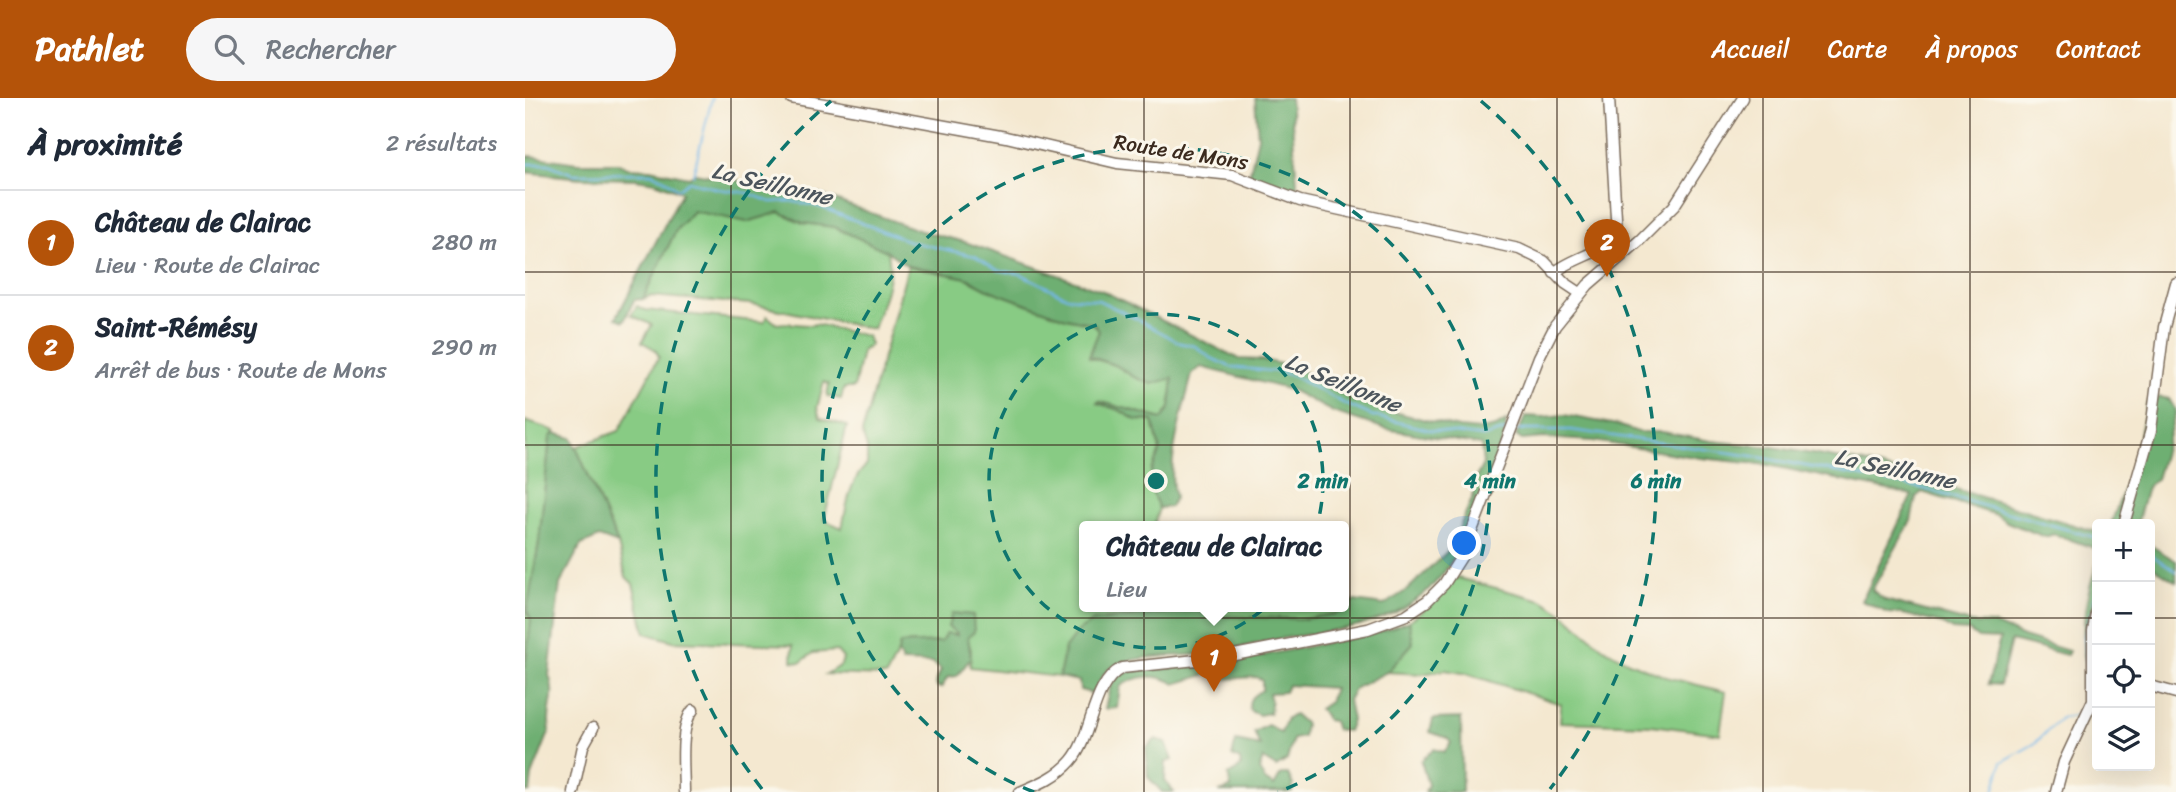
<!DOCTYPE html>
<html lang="fr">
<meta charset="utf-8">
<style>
body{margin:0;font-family:Sriracha,sans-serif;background:#f6f6f7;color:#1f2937}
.controls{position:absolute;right:21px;bottom:21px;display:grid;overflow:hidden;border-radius:7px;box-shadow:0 7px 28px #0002}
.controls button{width:63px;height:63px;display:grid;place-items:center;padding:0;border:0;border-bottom:2px solid #e0e1e3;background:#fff;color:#1f2937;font:35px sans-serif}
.you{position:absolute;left:940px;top:446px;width:24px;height:24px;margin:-18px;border:5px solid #fff;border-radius:50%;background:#1a73e8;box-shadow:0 0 0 10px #1a73e833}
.badge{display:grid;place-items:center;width:46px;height:46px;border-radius:50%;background:#b45309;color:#fff;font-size:23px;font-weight:700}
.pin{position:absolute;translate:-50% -58px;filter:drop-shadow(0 2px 4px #0008)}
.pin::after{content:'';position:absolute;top:37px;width:24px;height:21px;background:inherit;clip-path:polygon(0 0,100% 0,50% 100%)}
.popup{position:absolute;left:554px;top:423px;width:270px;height:91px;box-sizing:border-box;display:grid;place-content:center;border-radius:7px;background:#fff;filter:drop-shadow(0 2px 5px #0005);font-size:23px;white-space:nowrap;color:#747a83}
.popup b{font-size:26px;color:#1f2937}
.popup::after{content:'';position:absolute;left:50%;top:100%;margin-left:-14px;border:14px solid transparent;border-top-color:#fff}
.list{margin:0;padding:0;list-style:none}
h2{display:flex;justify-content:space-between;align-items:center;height:91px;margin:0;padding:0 28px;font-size:30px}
h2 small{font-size:23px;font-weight:400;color:#747a83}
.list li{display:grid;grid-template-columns:46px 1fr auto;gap:21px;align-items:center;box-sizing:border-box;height:105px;padding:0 28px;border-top:2px solid #e0e1e3}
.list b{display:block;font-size:26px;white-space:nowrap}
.list p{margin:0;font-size:23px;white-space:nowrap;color:#747a83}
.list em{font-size:23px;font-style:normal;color:#747a83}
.icon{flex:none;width:38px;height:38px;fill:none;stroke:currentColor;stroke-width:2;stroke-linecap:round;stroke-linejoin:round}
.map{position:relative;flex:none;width:1651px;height:694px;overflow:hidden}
header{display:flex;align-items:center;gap:42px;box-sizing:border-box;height:98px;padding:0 35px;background:#b45309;color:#fff}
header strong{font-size:33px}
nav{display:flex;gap:38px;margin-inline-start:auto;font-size:24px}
.search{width:490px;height:63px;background:#f6f6f7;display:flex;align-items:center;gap:18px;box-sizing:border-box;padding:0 24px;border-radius:38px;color:#747a83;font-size:26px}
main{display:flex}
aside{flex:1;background:#fff}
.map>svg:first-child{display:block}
.green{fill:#88cb84;stroke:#627a51;stroke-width:2}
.forest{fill:#6eaf72;stroke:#546c48;stroke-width:2}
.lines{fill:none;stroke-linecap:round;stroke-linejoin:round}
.stream{stroke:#75b8eb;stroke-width:2}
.minor-casing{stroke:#7c6c5c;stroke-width:13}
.minor{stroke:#fff;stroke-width:10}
.grid{fill:none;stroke:#3b2a1e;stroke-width:2;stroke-opacity:0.55}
.ring{fill:none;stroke:#0f766e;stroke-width:3.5;stroke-dasharray:12 9}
.labels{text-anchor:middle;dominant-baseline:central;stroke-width:6;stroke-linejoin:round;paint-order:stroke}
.street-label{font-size:21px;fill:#3b2a1e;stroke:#fbf7ec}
.water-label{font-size:23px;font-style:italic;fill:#4c555c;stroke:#fbf7ec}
.centre{fill:#0f766e;stroke:#fbf7ec;stroke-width:3.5}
.ring-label{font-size:21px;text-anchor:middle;font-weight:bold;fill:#0f766e;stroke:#fbf7ec;stroke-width:6;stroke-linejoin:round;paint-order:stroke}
</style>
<header>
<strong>Pathlet</strong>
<div class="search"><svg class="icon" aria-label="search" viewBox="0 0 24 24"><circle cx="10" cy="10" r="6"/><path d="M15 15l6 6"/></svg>Rechercher</div>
<nav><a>Accueil</a><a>Carte</a><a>À propos</a><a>Contact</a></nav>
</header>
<main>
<aside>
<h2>À proximité<small>2 résultats</small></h2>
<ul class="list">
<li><span class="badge">1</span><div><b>Château de Clairac</b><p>Lieu · Route de Clairac</p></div><em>280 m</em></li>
<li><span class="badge">2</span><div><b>Saint-Rémésy</b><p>Arrêt de bus · Route de Mons</p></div><em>290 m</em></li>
</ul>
</aside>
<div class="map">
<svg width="1651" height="694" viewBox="0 0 1651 694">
<rect width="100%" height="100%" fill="#fbf7ec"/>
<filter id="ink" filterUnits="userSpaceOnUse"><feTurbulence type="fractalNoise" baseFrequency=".0143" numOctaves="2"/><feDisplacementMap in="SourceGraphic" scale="14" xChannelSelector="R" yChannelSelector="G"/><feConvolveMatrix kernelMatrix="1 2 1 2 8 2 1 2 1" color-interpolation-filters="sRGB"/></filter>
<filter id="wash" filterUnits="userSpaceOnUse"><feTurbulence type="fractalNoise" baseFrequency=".00686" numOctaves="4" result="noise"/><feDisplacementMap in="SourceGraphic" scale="28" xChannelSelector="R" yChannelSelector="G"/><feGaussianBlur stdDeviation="1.57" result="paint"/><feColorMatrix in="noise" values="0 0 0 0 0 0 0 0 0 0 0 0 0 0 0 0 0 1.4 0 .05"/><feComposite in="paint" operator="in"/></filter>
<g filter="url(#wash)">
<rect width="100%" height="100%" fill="#f4e8d0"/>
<path class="green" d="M168 113 222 124 255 114 278 125 309 129 362 153C371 176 355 208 348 231L226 206 125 198 118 201 151 132Z
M383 168 442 180 467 193 541 220 569 226 574 233 564 259 592 268 609 279 648 280 645 310 637 321 574 303 572 305 594 312 611 322 628 323 635 353 626 374 628 397 634 410 629 428H560V508H818L819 503H830L809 516 779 521 695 518 670 511 569 523 540 550 534 579 445 569 446 552 442 539 432 535 417 544 375 546 373 555 361 578 301 576 316 567 318 560 312 553 288 555 276 564 267 563 268 547 148 543 120 535 108 486 101 479 93 446 51 349 94 333 134 259 131 252 117 244 127 227 106 217 112 208 120 212 239 224 242 218 252 226C266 223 281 230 291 226L342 238 345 247 337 253 329 290H319L316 301 302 298 304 286 299 284 292 310 295 320 322 328 299 422 317 430C322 408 324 382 342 367V350L337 335Z
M0 323 30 333 25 340 14 444 2 512 6 522 0 572Z
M929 479 1017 502 1039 516 1077 549 1104 564 1141 579 1201 594 1195 636 1126 627 1035 624 1036 606 943 576 920 572 897 576 862 574 888 545 884 523C902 510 917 498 929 479Z"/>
<path class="forest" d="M730 0H765L772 85 770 94 761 93 724 78 733 39Z
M6 58 52 65H92L103 70 125 71 164 79 170 75 226 85 254 94 293 96 396 133 440 144 578 193 714 261 737 262 770 269 830 303H844L856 311 934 330 956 332 971 329 981 323 980 336C959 391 943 461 895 499 854 532 797 533 748 542 724 547 700 554 675 556 649 559 614 557 591 567 578 572 574 584 569 596L555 592 554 583 534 579 540 550 553 533 569 523 670 511 695 518 779 521 809 516 830 503 859 507 882 492 925 451 948 399V386L958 366 956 347 861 331 808 314 766 292 676 269 667 276C659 311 640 364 650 399L645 409 634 410 628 397 626 374 635 353 628 323 611 322 594 312 572 305 574 303 637 321 645 310 648 280 627 286 609 279 592 268 564 258 574 233 569 226 541 220 467 193 442 180 383 168 362 153 309 129 278 125 255 114 222 124 168 113 151 132 118 201 109 202 99 223 91 220 157 94 130 84 111 81 56 80 0 74V59Z
M1635 299 1644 301 1651 313 1631 381 1622 389 1612 426H1586L1610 360 1622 305Z
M1039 317 1092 327 1113 334H1138L1186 343 1248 349 1339 365 1391 379 1572 434V451L1529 436 1520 439 1482 424 1472 417 1397 394 1391 399 1386 423 1347 492 1360 502 1446 525 1469 526 1498 539 1544 553 1542 557 1486 543 1475 587 1463 586 1475 541 1453 540 1444 533 1427 532 1418 526 1378 516 1363 515 1337 503 1387 397 1243 367 1176 360 1068 343 1018 340 997 342 991 338 1001 318 1018 319Z
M29 335 47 340 93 446 74 439 56 447 35 486 24 577C33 600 20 612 25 632L7 678 5 694H0V572L6 522 2 512 14 444 25 340Z
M1625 447 1651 463V484L1625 467Z
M1572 466V492L1562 533 1568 539 1567 562 1559 561C1557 527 1560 498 1572 466Z
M427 515 448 517 449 534 443 539 446 560 432 578 423 579 416 590 412 589 411 584 416 572 408 565 377 564 373 555 375 546 416 544 421 535 432 537V535L423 529Z
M884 523 888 545 862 574 830 590 823 602 827 622 823 633 811 632 808 623 802 622 794 611 804 604 809 590 763 587 760 594 744 595 746 605 745 615 734 617 725 613C722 601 727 598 737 592V582L731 579 697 581 683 576 650 586C634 575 610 577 595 589L592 610 580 611C585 590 583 580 605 573L690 567 851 535Z
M770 617 780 626 778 639 768 641 762 662 751 669 738 661 734 672 740 682 749 688 756 676H763L768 687 767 694H694L706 690 703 677 716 669 715 662 707 658 711 643 735 648 729 634 743 627 756 635 762 620Z
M936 620 937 694H900L903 687 896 663 909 651 919 654 926 645 922 640 905 634 908 621Z
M631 641 641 645 648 662 641 664 640 683 649 694H637L623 679 621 650Z"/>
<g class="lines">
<path class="stream" d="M0 66H23L48 76 126 75 138 80 153 91 164 83 193 91 223 95 246 104 265 103 295 109 387 144 450 158 473 172 496 176 542 199 573 202 612 221 655 245 670 248 686 260 706 269 755 274 770 279 820 306 848 318 905 332 958 339 983 332
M168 77 187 0
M989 332H1046L1228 358 1396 390 1572 440
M1625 456 1651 473
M1569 505 1572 491
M1563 580 1559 539 1566 514
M1469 694 1477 664 1509 646 1536 620 1550 618 1563 603"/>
</g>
</g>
<g filter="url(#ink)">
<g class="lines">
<g class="minor-casing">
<path id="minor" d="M266 0 481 39 592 65 707 77 775 103 994 151 1019 163 1040 185 1055 195
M1029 175C1046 160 1083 153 1092 137L1084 0
M1599 426 1626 332 1639 229 1651 185
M1625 588 1651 595
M48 694 58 648 68 630
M159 694C159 672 154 628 168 612
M495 694C514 686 532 679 546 663 568 638 566 586 597 570L699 559 843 531 881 517 902 503 919 486 938 456 1014 259 1030 228 1063 187 1114 143 1149 108 1218 0
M1531 694 1539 664 1568 602V533L1572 508"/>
</g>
<use href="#minor" class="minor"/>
</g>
</g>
<path class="grid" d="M206 0V694M413 0V694M619 0V694M825 0V694M1032 0V694M1238 0V694M1445 0V694M0 174H1651M0 347H1651M0 520H1572M1625 520H1651"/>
<g class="ring">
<circle cx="631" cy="383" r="167"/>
<path d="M509 694A334 334 0 1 1 753 694"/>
<path d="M237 691A500 500 0 0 1 306 3M956 3A500 500 0 0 1 1025 691"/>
</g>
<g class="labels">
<g class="street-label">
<text transform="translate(656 54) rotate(9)">Route de Mons</text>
</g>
<g class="water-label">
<text transform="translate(247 86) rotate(13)">La Seillonne</text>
<text transform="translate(818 285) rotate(22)">La Seillonne</text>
<text transform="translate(1370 371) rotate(12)">La Seillonne</text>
</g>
</g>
<circle cx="631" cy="383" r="10" class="centre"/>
<g class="ring-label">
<text x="798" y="390">2 min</text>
<text x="965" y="390">4 min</text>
<text x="1131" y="390">6 min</text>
</g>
</svg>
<div class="controls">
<button>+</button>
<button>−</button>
<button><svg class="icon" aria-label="locate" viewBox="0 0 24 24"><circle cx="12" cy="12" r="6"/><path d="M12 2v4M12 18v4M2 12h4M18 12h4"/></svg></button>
<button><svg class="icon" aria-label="layers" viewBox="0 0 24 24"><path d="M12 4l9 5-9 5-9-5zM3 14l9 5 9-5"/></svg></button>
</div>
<div class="you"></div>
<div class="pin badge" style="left:689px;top:594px">1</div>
<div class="popup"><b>Château de Clairac</b>Lieu</div>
<div class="pin badge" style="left:1082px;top:179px">2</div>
</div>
</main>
